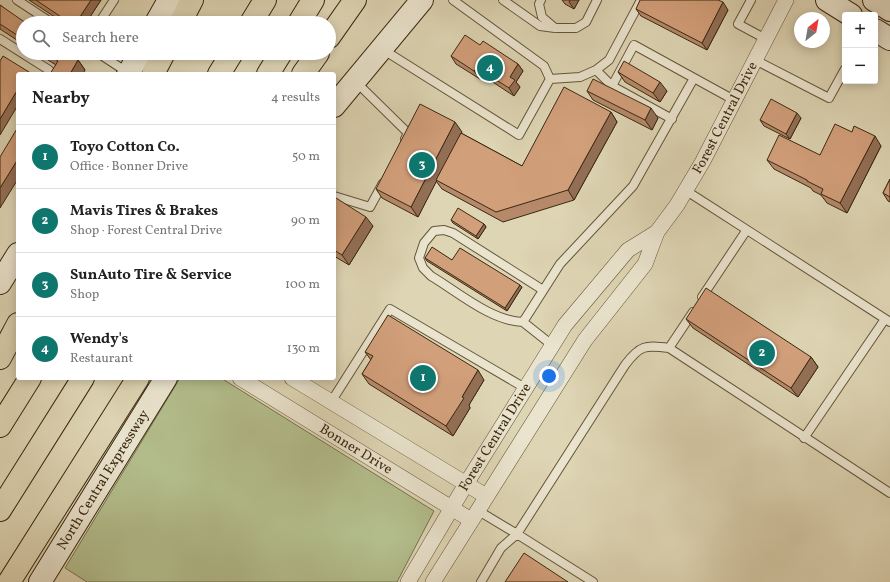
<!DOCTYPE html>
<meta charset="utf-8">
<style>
body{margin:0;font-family:Vollkorn,serif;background:#f2f2f2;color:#222}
.controls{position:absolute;right:12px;top:12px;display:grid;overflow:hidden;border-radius:4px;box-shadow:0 2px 10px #0003}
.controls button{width:36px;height:36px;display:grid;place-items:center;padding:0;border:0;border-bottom:1px solid #e0e0e0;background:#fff;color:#222;font:20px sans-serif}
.compass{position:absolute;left:794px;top:12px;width:36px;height:36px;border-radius:50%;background:#fff;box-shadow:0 2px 10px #0003;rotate:31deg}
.you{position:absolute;left:549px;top:376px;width:14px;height:14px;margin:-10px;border:3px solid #fff;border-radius:50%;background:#1a73e8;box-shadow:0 0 0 6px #1a73e833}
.badge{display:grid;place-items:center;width:26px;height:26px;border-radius:50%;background:#0f766e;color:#fff;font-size:13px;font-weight:700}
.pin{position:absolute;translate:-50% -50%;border:2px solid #fff;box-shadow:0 1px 4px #0006}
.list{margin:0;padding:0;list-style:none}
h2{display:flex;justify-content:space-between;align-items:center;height:52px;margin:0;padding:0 16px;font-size:17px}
h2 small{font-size:13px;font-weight:400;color:#767676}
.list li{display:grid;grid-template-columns:26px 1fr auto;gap:12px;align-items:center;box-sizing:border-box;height:64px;padding:0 16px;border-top:1px solid #e0e0e0}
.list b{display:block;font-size:15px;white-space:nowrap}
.list p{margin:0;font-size:13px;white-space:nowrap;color:#767676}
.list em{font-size:13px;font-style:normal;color:#767676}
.icon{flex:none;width:22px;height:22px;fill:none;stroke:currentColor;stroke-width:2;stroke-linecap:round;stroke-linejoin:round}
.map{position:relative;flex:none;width:890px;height:582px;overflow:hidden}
.search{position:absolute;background:#fff;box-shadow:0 2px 10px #0003;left:16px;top:16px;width:320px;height:44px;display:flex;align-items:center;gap:10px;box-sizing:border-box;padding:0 14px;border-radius:22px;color:#767676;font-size:15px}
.panel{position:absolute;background:#fff;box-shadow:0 2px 10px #0003;left:16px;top:72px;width:320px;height:308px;border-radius:4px}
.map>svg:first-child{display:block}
.green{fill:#b3bd8c;stroke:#77734e}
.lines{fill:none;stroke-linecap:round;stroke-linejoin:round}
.lane-casing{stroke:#645439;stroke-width:10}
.street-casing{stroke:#645439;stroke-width:16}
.secondary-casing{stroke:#3b2910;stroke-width:24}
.highway-casing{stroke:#3b2910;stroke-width:24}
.lane{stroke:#eae4ce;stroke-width:8}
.street{stroke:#eae4ce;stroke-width:15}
.secondary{stroke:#eae4ce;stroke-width:22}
.highway{stroke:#ded5b4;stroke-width:22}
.wall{fill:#b5896a;stroke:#3b2910}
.shaded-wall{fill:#936f56;stroke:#3b2910}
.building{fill:#d29f7b;stroke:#3b2910}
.labels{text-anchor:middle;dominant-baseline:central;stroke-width:3;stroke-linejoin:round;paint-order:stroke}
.street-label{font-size:14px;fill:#3b2910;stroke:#eae4ce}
</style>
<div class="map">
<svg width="890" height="582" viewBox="0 0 890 582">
<rect width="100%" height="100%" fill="#ded5b4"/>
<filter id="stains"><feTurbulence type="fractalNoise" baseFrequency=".005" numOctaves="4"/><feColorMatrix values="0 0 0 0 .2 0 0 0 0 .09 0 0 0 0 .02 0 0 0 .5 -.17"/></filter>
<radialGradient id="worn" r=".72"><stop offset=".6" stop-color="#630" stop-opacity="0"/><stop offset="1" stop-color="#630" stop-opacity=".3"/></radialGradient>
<path class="green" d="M180 378H221L434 511 397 582H87L65 568Z"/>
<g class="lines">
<g class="lane-casing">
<path id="lane" d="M17 0 52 23
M453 0 544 66 550 79
M503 0 540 26 555 28H576L586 22 597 0
M541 0 539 4 542 17 555 28
M751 0 738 24 766 39
M99 23 114 0
M0 39 49 70 52 74
M382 49 519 135 550 79
M98 53 127 72
M755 60 829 98 845 69
M596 70 612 86 672 119
M550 79 580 77 596 70 609 60 641 0
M355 81 408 133 405 139
M612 86 634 45 694 78
M685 190 890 322
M334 196 370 207 383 183
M702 297 746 231
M693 312 669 348 890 493
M523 322C491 321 458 292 431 276L423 268 419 258 424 243 434 231 444 230 453 233 543 290
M552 345 523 322 560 264 633 186 694 78 734 100
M331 402 390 309 525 388
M804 438 885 319
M477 510 517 534 625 365C640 345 645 345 669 348
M481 582 501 548 517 534 593 582"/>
</g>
<g class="street-casing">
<g id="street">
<path id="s1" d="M240 378 471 520"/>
<path d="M292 378 486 496"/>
<path id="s2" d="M408 582 466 484 565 325 628 250 657 232"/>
<path id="s3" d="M433 582 585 340 645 264 657 232 677 205 703 161 786 0"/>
</g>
</g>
<g class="secondary-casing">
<g id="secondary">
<path d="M827 0 851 15"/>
<path d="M874 0 890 10"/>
<path d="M156 23 169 0"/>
<path d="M875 30 890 39"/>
<path d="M128 74 140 53"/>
<path d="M334 106 422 0"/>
<path d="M0 283 18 254"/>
<path id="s4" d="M40 582 166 378"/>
</g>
</g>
<g class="highway-casing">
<path id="highway" d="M180 23 192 0
M251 23 265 0
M299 23 313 0
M329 37 355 0
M153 74 164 53
M219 74 232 53
M268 74 281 53
M303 74 318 53
M0 358 18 324
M0 426 30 378
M0 510 83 378
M9 582 138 378"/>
</g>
<use href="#lane" class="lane"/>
<use href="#street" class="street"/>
<use href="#secondary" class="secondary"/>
<use href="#highway" class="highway"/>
</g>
<path class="wall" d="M29 0H101L86 23H64Z
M562 0H579L574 9 565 4Z
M0 5 23 23V44L0 29Z
M636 9 728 10 707 50 641 16Z
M480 45 518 64 523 71 516 82 520 87 514 96 482 75 480 79 456 64 451 56Z
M37 53H69L70 56 78 60 85 70 56 65Z
M618 72 667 91 660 102 625 82Z
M587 91 658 118 652 130 593 100Z
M611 112 617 122 574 200 503 222 442 189 436 181 418 217 382 198 376 189 462 132 461 133 522 166Z
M801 118 790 139 764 126 760 120Z
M852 132 881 146 847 213 827 203 821 195 813 191 811 188 774 169 767 160 820 155Z
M890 179V202L888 201 883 193Z
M334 202 373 226 349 265 334 256Z
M451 220 484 224 486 227 478 239 453 223Z
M425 258 452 260 522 287 507 311 427 261Z
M686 319 811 357 818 367 798 397 693 328Z
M365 352 484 380 469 405 470 408 453 436 369 384 362 374 371 360Z"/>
<path class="shaded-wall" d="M91 0H101L86 23H76Z
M570 0H579L574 9 569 2Z
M723 2 728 10 707 50 702 43Z
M78 60 85 70 83 74H70Z
M518 64 523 71 516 82 520 87 514 96 509 88 510 77Z
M477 68 482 75 480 79 474 71Z
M660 82 667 91 660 102 653 93Z
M18 89V105L0 135V119Z
M651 108 658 118 652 130 645 120Z
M611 112 617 122 574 200 568 190Z
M797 113 801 118 790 139 786 134Z
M455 122 462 132 418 217 411 207Z
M875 136 881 146 847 213 840 203Z
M18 159V179L0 208V188Z
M366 217 373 226 349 265 342 255Z
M484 224 486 227 478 239 476 236Z
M520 285 522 287 507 311 505 308Z
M811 357 818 367 798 397 791 388Z
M478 370 484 380 469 405 470 408 453 436 446 426 462 397Z"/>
<path class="building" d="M36 0H91L76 23H70Z
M640 0H718L723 2 702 43 636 9Z
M0 5 26 23H23V39L0 24Z
M465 35 480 45 483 41 518 64 510 77 515 80 509 88 477 68 474 71 451 56Z
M45 53H66L78 60 70 74H50L58 61Z
M3 56 29 72 27 74H18V89L0 119V61Z
M624 61 660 82 653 93 618 72Z
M593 79 651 108 645 120 587 91Z
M564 87 611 112 568 190 496 212 436 180 461 133 522 166Z
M771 99 797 113 786 134 760 120Z
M420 104 455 122 411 207 376 189Z
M835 124 852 132 854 126 875 136 840 203 821 194 823 189 807 181V180L767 160 779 135 820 155Z
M18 127V159L0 188V157Z
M890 179V197L883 193Z
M336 198 366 217 342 255 334 250V202Z
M458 208 484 224 476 236 451 220Z
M432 247 452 260 460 248 520 285 505 308 425 258Z
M706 288 811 357 791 388 686 319Z
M388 315 478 370 462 397 464 398 446 426 362 374 373 356 365 352Z
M524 553 568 582H505Z"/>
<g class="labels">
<g class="street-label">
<text stroke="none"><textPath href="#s3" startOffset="550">Forest Central Drive</textPath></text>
<text stroke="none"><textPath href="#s2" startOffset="169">Forest Central Drive</textPath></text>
<text stroke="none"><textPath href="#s1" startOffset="136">Bonner Drive</textPath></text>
<text stroke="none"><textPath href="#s4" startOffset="120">North Central Expressway</textPath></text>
</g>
</g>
<rect width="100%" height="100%" filter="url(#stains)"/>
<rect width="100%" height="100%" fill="url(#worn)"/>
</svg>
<div class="controls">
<button>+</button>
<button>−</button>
</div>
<svg class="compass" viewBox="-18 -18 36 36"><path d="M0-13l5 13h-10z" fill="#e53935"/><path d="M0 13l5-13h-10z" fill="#767676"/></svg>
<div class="you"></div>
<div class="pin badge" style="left:423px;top:378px">1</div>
<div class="pin badge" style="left:762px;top:353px">2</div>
<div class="pin badge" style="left:422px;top:165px">3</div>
<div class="pin badge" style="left:490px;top:68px">4</div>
<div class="search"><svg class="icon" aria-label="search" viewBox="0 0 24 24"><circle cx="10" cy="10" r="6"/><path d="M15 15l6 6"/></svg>Search here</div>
<section class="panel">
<h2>Nearby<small>4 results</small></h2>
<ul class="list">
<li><span class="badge">1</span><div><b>Toyo Cotton Co.</b><p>Office · Bonner Drive</p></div><em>50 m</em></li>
<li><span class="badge">2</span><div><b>Mavis Tires &amp; Brakes</b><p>Shop · Forest Central Drive</p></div><em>90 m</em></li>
<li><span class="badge">3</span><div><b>SunAuto Tire &amp; Service</b><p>Shop</p></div><em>100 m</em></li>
<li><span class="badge">4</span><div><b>Wendy's</b><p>Restaurant</p></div><em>130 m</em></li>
</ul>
</section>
</div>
